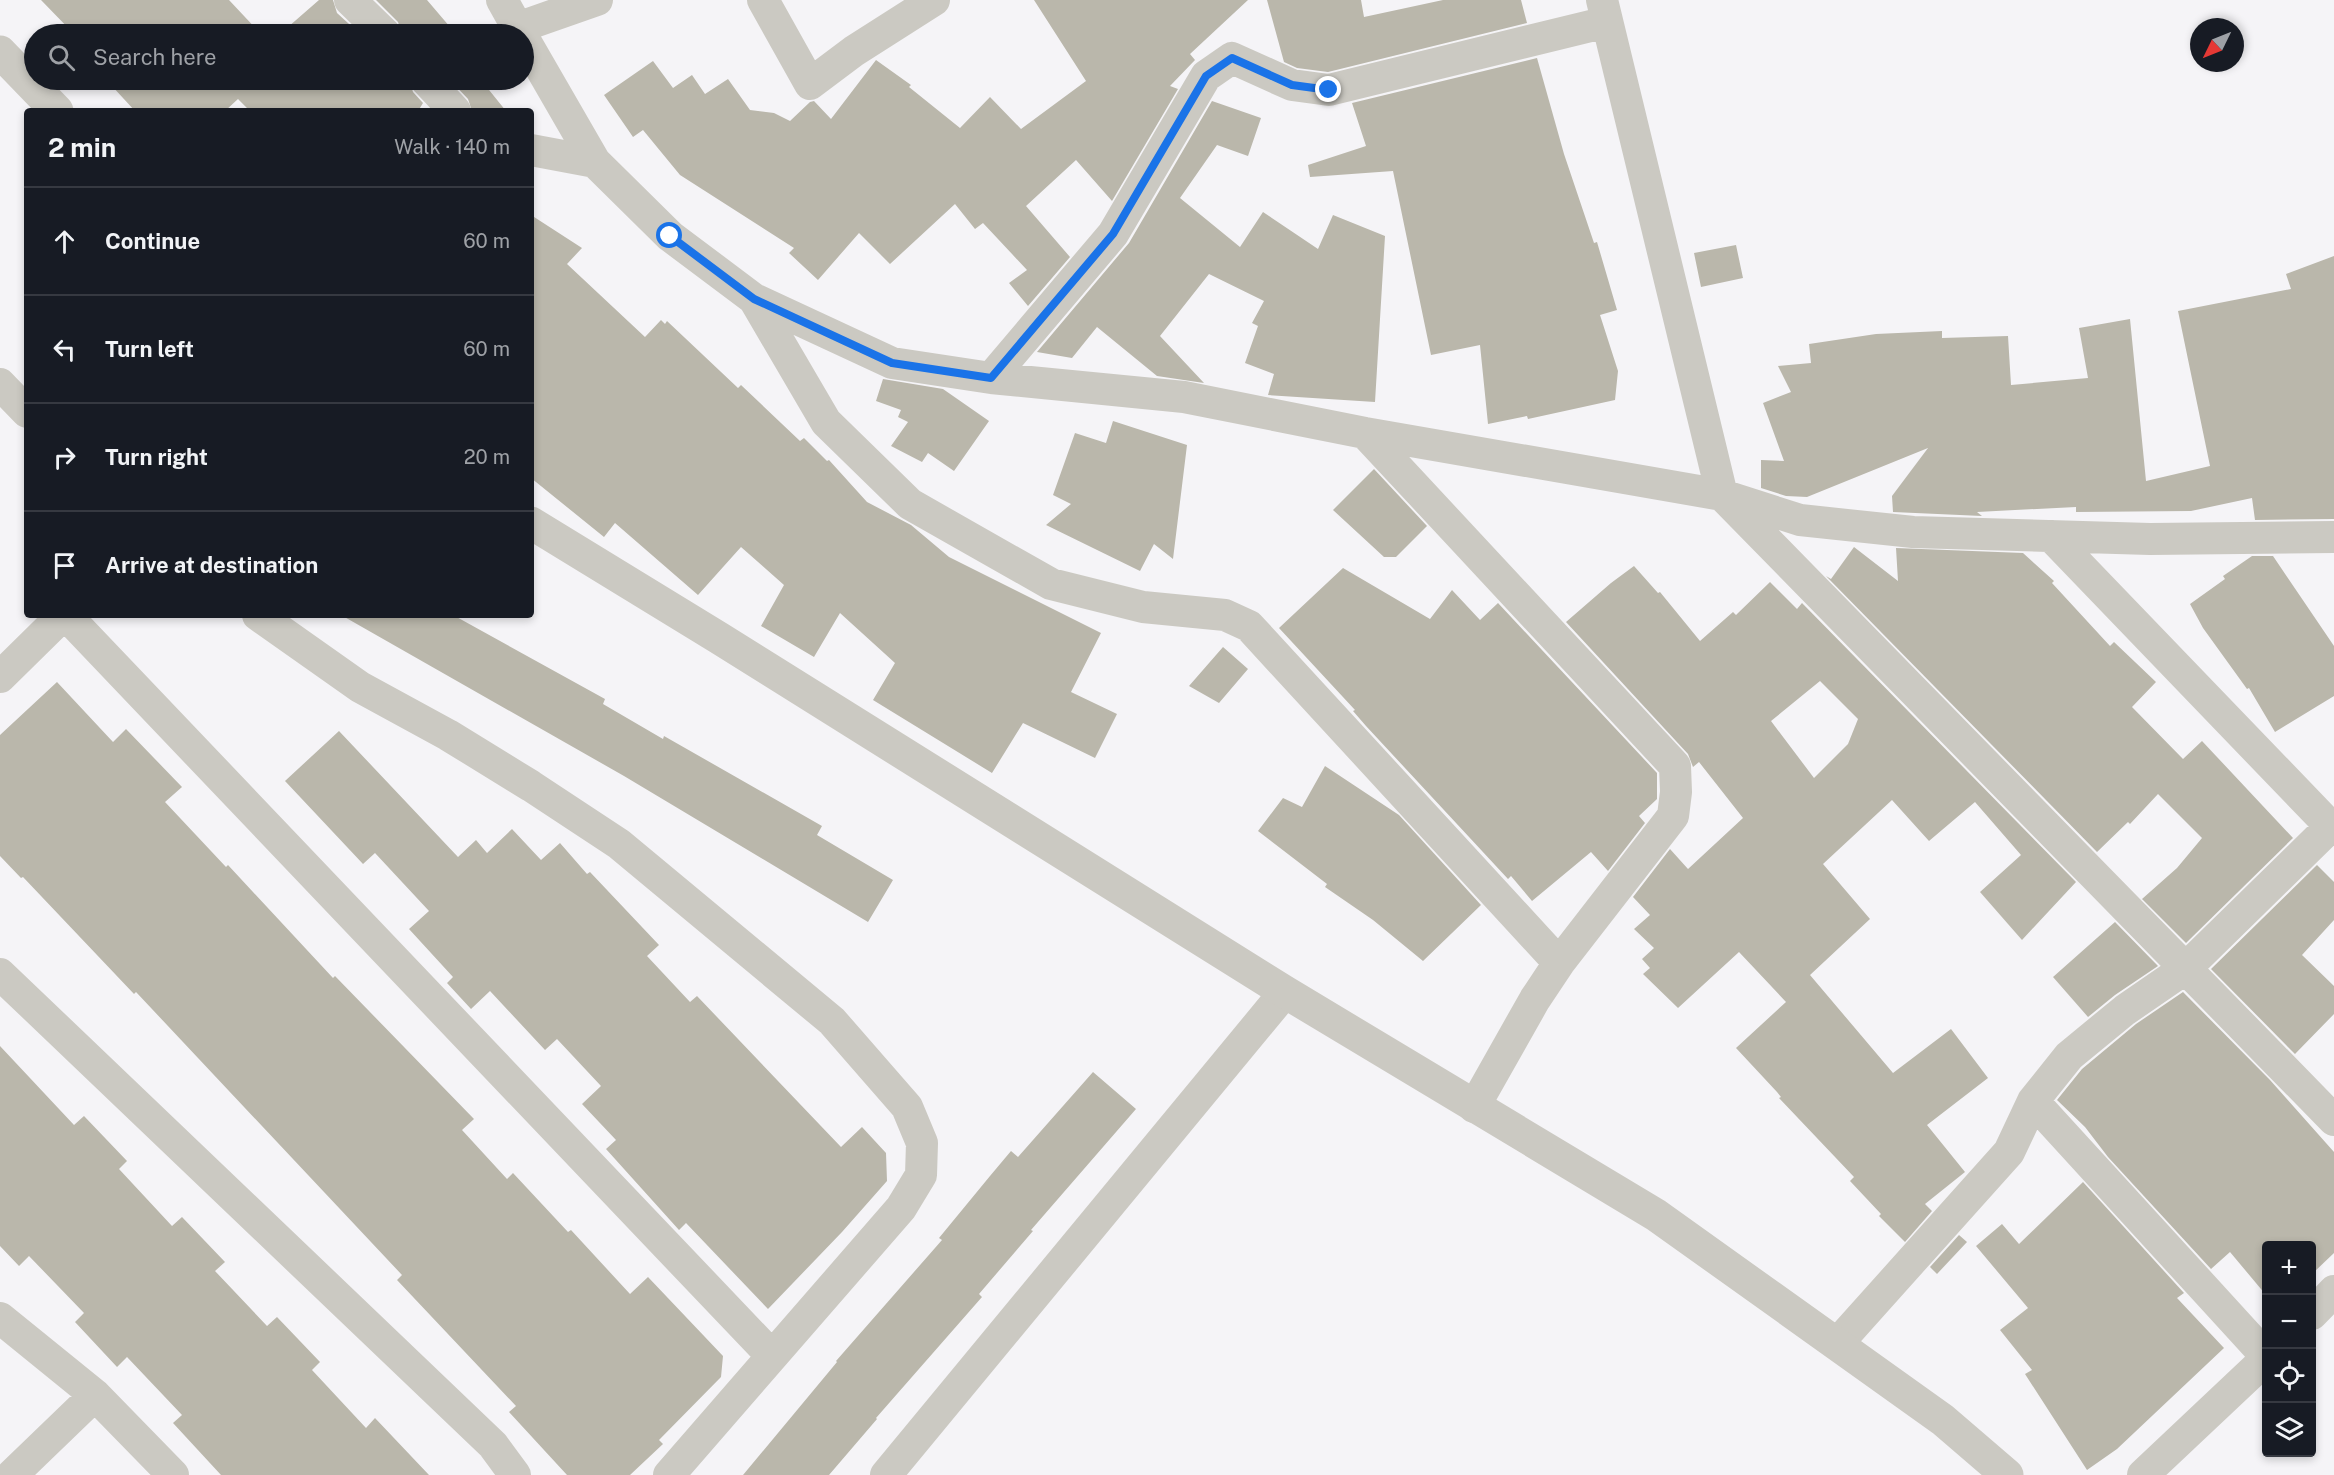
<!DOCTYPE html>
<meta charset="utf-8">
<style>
body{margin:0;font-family:"Public Sans",sans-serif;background:#242831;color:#f1f3f6}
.controls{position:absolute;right:18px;bottom:18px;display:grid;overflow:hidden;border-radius:6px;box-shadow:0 3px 9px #0003}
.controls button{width:54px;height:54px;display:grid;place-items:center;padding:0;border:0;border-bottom:2px solid #363941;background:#171b24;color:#f1f3f6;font:30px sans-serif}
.compass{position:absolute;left:2190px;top:18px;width:54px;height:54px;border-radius:50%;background:#171b24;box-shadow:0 3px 9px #0003;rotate:227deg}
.stop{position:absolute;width:18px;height:18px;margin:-14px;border:4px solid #1a73e8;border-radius:50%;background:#fff}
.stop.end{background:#1a73e8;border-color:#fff;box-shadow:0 2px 6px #0008}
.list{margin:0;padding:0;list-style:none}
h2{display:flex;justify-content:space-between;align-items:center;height:78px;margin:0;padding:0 24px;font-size:26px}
h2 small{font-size:20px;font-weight:400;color:#9ea1a6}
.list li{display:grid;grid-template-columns:39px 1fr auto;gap:18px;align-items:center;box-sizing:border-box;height:108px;padding:0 24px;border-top:2px solid #363941}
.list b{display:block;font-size:22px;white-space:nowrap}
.list em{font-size:20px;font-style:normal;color:#9ea1a6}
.icon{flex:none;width:33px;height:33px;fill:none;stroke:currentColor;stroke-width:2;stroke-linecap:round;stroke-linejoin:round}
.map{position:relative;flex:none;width:2334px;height:1475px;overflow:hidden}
.search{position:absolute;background:#171b24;box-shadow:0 3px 9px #0003;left:24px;top:24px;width:510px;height:66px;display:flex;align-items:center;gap:15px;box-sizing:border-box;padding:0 21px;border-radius:33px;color:#9ea1a6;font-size:22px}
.panel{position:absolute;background:#171b24;box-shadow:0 3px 9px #0003;left:24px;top:108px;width:510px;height:510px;border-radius:6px}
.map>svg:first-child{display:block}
.building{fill:#bab7ab;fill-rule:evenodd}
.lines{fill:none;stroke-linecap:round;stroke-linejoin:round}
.minor{stroke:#cbc9c2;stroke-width:32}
.tertiary{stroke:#cbc9c2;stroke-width:33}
.route{stroke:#1a73e8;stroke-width:8}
</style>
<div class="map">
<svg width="2334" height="1475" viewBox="0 0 2334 1475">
<rect width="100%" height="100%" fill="#f5f4f7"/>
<path class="building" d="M41 0H229L261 34H74Z
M319 0H333L337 13 360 34H280Z
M376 0H427L456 34H402L398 22Z
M1034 0H1248L1190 54 1195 60 1170 86 1178 89 1112 201 1076 160 1026 206 1070 257 1028 306 1009 283 1027 270 983 223 975 229 955 204 890 264 859 233 818 280 789 253 794 248 680 175 643 130 633 137 604 95 653 61 673 88 692 75 705 94 728 79 750 110 774 113 790 121 810 102 814 101 831 119 876 60 911 85 909 87 960 128 990 97 1021 129 1086 81Z
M1267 0H1361L1364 17 1443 0H1521L1527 23 1328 72 1297 68 1284 62Z
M1537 58 1564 154 1594 243 1597 242 1617 310 1600 315 1618 371 1615 400 1528 419 1527 416 1488 424 1480 345 1431 355 1393 171 1310 177 1308 165 1366 146 1352 103Z
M117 80H409L413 92 423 103 418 111H250L238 99 225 111H135L111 85Z
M450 80H481L506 111H472L468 99Z
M1212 101 1261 118 1248 156 1217 145 1180 198 1240 247 1263 212 1318 249 1333 215 1385 236 1375 402 1268 395 1274 374 1245 363 1258 326 1252 323 1264 301 1209 274 1160 336 1204 383 1157 376 1097 327 1072 358 1037 352 1129 243Z
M531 215 582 248 567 264 645 337 661 320 665 324 667 321 738 388 741 385 800 441 804 438 827 461 829 460 867 502 911 525 949 557 1101 633 1071 692 1117 714 1095 758 1023 723 992 773 873 700 895 663 840 613 814 657 761 626 784 585 741 547 698 595 615 523 604 537 531 478Z
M1736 245 1743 278 1701 287 1694 253Z
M2334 256V519L2255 520 2252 498 2191 511 2076 512V507L1977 512 1982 516 1893 512 1892 496 1928 448 1807 497 1786 496 1761 488V460L1784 461 1763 403 1791 392 1778 366 1811 363 1809 344 1876 334 1942 331V338L2008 336 2011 385 2088 378 2079 328 2130 319 2146 481 2210 466 2178 311 2291 289 2286 274Z
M883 379 943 389 989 421 954 471 928 453 922 462 891 446 908 422 898 417 901 410 876 401Z
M1113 421 1187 445 1173 559 1154 544 1140 571 1046 525 1071 504 1053 495 1075 433 1106 443Z
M1374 469 1427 526 1396 557H1384L1333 510Z
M1854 547 1898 581 1896 548 2023 553 2054 581 2052 583 2110 646 2114 642 2156 682 2132 707 2183 759 2202 741 2293 838 2186 943 2142 899 2177 868 2202 838 2158 794 2130 824 2128 822 2097 852 1826 576 1831 579Z
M2252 556H2273L2334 646V696L2275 732 2249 688 2247 689 2203 628 2190 604 2225 579 2223 576Z
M1634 566 1658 593 1660 592 1700 641 1733 612 1736 615 1770 582 1797 609 1802 603 2076 882 2022 940 1980 892 2021 855 1975 802 1929 841 1892 800 1823 864 1870 919 1810 975 1893 1073 1951 1029 1988 1078 1927 1125 1965 1172 1925 1204 1932 1211 1905 1242 1879 1216 1881 1214 1850 1181 1854 1177 1779 1098 1781 1097 1777 1092 1736 1048 1786 1002 1739 952 1678 1008 1643 974 1650 968 1642 959 1654 948 1634 929 1650 915 1633 897 1670 849 1688 869 1743 818 1699 762 1693 767 1688 754 1566 622 1611 583ZM1820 681 1858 719 1848 744 1814 778 1771 721Z
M1343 568 1430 619 1452 590 1480 620 1498 603 1657 773V799L1639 816 1645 823 1608 871 1591 852 1532 901 1511 876 1508 879 1366 726 1353 711 1355 710 1279 628Z
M341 615H453L605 699 603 704 663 739 664 736 822 826 817 835 893 880 868 922 624 776Z
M1223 647 1248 669 1219 703 1189 686Z
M57 682 113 742 126 729 182 787 165 802 226 867 228 865 333 978 335 976 474 1119 462 1130 507 1179 513 1173 568 1232 571 1230 630 1294 648 1277 723 1356 721 1377 659 1440 663 1444 630 1475H567L509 1412 516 1406 397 1280 402 1275 136 992 134 994 23 877 21 878 0 856V735Z
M339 731 458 857 476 840 487 853 512 829 541 860 560 843 587 874 590 872 659 945 647 956 690 1002 697 996 841 1147 862 1127 886 1153 887 1181 842 1232 768 1309 686 1223 679 1230 606 1149 616 1140 582 1104 601 1086 557 1039 545 1050 490 991 471 1009 447 983 453 977 409 929 429 911 375 853 363 864 285 781Z
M1325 766 1399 815 1481 905 1423 961 1373 920 1325 887 1327 884 1258 831 1283 798 1302 807Z
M2317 865 2334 882V920L2302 955 2334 986V1014L2295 1054 2211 969Z
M2115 922 2158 966 2115 995 2088 1017 2053 977Z
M2183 992 2270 1080 2334 1152V1253L2312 1274V1245H2266V1295L2230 1252 2211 1269 2108 1157 2085 1127 2057 1100 2082 1069 2136 1024Z
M0 1046 74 1125 84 1116 127 1161 119 1169 172 1226 182 1217 225 1262 215 1271 267 1326 277 1317 320 1362 312 1370 366 1428 375 1418 429 1475H221L173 1423 182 1415 127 1357 117 1367 75 1322 84 1313 29 1256 19 1266 0 1246Z
M1093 1072 1136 1109 1031 1230 1033 1231 979 1294 982 1297 876 1418 877 1419 829 1475H743L837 1362 836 1361 942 1240 939 1238 990 1176 1011 1151 1018 1157Z
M2083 1182 2184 1293 2177 1298 2224 1348 2117 1449 2087 1470 2025 1374 2032 1370 2000 1330 2028 1308 1976 1246 2002 1224 2019 1244Z
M1959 1235 1967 1242 1937 1274 1930 1267Z"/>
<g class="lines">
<path class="minor" d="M350 0 385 34
M502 0 521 34
M763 0 810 84 854 51 934 0
M1602 0 1722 495 2334 1120
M517 28 597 0
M524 39 595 162 670 236 754 299 892 363 991 378 1184 397 1365 433 1722 495 1800 520 1913 532 2150 539 2334 537
M426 80 455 111
M531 150 595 162
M754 299 826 422 910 504 1051 584 1143 607 1225 615 1249 626 1559 963
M991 378 1113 234 1206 76 1232 58 1292 85 1329 90 1607 22
M0 384 27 412
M1365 433 1675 766 1676 792 1673 816 1559 963 1535 999 1474 1107
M2051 536 2334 830
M66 615 772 1356
M258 615 360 687 448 735 531 786 619 844 832 1021 907 1107 922 1143 921 1175 901 1208 669 1475
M0 677 63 615
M0 974 493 1445 515 1475
M2033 1101 2266 1356
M2312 1314 2334 1291
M0 1318 95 1395 173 1475
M1837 1344 2009 1152 2033 1101 2069 1056 2125 1010 2186 968 2331 826
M12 1475 95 1395
M886 1475 1285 992
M2143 1475 2266 1359"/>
<path class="tertiary" d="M0 52 57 111
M531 523 719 638 1285 992 1656 1215 1943 1420 2007 1475"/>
</g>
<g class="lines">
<path class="route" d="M670 236 754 299 892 363 991 378 1113 234 1206 76 1232 58 1292 85 1329 90"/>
</g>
</svg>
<div class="controls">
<button>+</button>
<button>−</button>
<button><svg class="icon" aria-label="locate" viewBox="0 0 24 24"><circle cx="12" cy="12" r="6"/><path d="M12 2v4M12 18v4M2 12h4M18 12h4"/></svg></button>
<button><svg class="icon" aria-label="layers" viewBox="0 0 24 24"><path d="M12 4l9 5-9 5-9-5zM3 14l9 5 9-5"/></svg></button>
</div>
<svg class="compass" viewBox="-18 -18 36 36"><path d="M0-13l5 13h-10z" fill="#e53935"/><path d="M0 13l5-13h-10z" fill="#9ea1a6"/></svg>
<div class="stop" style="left:670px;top:236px"></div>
<div class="stop end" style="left:1329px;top:90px"></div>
<div class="search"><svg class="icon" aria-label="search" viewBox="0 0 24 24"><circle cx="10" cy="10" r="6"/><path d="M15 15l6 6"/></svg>Search here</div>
<section class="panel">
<h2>2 min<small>Walk · 140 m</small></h2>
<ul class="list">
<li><svg class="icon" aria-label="ahead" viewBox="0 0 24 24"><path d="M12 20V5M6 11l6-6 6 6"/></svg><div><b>Continue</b></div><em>60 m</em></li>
<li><svg class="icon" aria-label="left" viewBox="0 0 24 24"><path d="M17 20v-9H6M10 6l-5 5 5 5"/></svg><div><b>Turn left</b></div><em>60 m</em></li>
<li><svg class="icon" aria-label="right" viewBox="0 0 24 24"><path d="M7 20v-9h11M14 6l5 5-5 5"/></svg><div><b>Turn right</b></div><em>20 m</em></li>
<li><svg class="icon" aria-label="arrive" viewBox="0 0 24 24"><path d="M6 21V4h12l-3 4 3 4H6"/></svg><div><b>Arrive at destination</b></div></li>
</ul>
</section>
</div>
